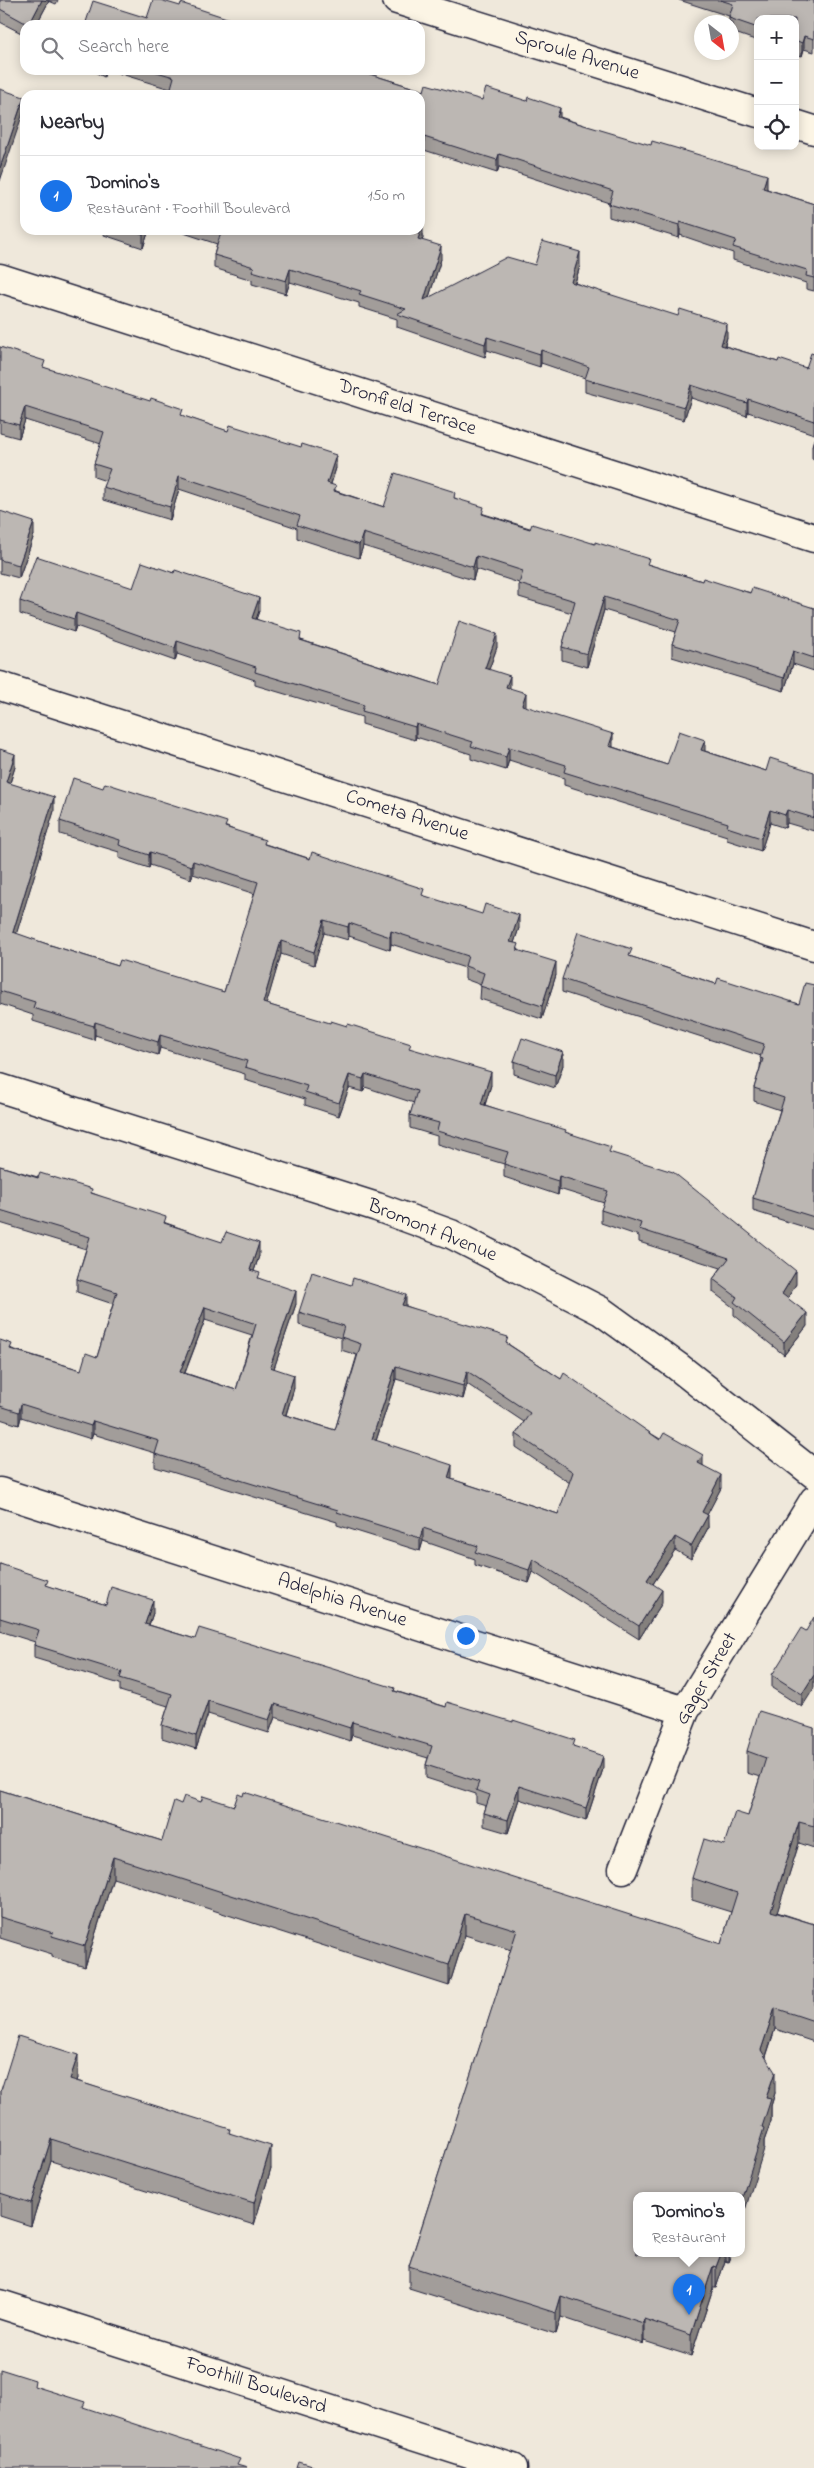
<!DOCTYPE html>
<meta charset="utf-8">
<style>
body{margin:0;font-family:"Indie Flower",sans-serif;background:#f7f7f7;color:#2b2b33}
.controls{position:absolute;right:15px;top:15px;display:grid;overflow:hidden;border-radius:10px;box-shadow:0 2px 12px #0003}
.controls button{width:45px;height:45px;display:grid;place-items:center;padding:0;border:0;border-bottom:1px solid #e1e1e2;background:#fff;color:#2b2b33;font:25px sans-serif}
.compass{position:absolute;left:694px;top:15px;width:45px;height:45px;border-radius:50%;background:#fff;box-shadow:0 2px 12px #0003;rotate:149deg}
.you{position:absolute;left:465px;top:1635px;width:18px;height:18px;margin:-12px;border:4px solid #fff;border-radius:50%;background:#1a73e8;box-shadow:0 0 0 8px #1a73e833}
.badge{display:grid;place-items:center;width:32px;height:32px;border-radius:50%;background:#1a73e8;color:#fff;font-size:16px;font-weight:700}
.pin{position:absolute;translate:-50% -41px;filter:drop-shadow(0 1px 2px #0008)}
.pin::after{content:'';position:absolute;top:26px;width:18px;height:15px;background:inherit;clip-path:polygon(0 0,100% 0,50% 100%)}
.popup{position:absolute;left:633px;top:2192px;width:112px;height:65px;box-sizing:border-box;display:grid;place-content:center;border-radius:10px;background:#fff;filter:drop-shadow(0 1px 4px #0005);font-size:16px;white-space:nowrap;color:#7c7c81}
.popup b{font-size:19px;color:#2b2b33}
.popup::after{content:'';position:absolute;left:50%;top:100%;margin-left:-10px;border:10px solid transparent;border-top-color:#fff}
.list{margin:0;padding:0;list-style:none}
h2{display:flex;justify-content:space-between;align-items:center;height:65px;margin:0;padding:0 20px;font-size:21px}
h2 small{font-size:16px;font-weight:400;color:#7c7c81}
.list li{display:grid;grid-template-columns:32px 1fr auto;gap:15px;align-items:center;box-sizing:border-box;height:80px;padding:0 20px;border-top:1px solid #e1e1e2}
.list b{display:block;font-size:19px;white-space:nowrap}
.list p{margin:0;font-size:16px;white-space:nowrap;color:#7c7c81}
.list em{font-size:16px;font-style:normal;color:#7c7c81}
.icon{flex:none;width:28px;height:28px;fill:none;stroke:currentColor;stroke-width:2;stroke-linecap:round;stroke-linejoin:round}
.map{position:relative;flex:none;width:814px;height:2468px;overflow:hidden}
.search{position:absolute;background:#fff;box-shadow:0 2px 12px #0003;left:20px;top:20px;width:405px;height:55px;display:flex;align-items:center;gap:12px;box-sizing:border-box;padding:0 18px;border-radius:15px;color:#7c7c81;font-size:19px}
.panel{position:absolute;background:#fff;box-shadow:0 2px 12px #0003;left:20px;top:90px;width:405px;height:145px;border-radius:15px}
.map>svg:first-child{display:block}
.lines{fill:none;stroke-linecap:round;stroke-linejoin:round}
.minor-casing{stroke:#22223b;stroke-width:31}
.tertiary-casing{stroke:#22223b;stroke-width:31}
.primary-casing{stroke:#22223b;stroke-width:31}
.minor{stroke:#fcf5e5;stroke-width:28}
.tertiary{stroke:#fcf5e5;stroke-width:28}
.primary{stroke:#fcf5e5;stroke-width:28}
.wall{fill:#a29d9a;stroke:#22223b;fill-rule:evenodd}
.shaded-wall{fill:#84807d;stroke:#22223b}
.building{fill:#bcb7b3;stroke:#22223b;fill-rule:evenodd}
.labels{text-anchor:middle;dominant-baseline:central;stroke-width:4;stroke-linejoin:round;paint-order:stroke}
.street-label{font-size:20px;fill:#22223b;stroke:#fcf5e5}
</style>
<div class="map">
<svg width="814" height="2468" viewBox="0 0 814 2468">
<rect width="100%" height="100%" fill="#efe8db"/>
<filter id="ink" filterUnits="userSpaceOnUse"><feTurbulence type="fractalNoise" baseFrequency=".02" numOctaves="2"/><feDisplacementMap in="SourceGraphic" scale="10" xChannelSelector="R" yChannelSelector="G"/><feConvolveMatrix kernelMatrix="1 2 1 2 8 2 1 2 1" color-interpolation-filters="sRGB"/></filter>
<g filter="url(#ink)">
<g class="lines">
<g class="minor-casing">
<path id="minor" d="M397 0 758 113
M795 124 814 130
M0 686 814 946
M0 1088 377 1207 451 1234 601 1311 677 1366 814 1474
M0 1492 685 1711
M623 1869 685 1711 814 1500"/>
</g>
<g class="tertiary-casing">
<path id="tertiary" d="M0 278 814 538"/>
</g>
<g class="primary-casing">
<path id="primary" d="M0 2304 513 2468"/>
</g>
<use href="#minor" class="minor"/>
<use href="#tertiary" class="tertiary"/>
<use href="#primary" class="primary"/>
</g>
<path class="wall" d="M0 0H58L56 4 49 1 36 25H25V35L0 22Z
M679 0H805L809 1 814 0V52L804 49 802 56 795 54V19H758V41L732 32V22H729V16Z
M91 70H106L104 77Z
M108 70H357L424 91 482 100 560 117 767 188V189L814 204V291L806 289V283L733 260V253L680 235 679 238 609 217V203L499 167 497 173 424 150 423 154 420 153V95L170 89Z
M104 230H149L143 248 104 235Z
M175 230H420L423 238 422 240 441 259 429 297 535 265 580 266 575 283 727 337 725 346 778 362 806 368 814 354V434L748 412 747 416 691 398 684 420 585 392V378L541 363 540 367 487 350 485 357 397 327V319L359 307V303L290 282 286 294 252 284V280L214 268V255L217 244Z
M0 347 45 368 183 416 336 468 331 484 336 491 384 507 455 498 484 514 702 581 814 608V671L793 664 784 691 672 657V644L676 632 604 610 587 667 562 660V647L572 613 519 597V583L476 569 473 580 363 546 359 558 297 538V528L179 489 170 520 103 500V487L106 481 94 477V464L101 444 25 420 19 438 0 433Z
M814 439V460L812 459V446Z
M0 511 34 535 19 578 0 573Z
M133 588 259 611 256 619 301 640 439 685 497 647 489 669 510 688 526 707 613 747 667 765 705 751 766 771 814 772V831L787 823 785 828 770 823 761 851 727 840V836L564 785V778L509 760 506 770 471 759V754L416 737 415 740 362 724V717L255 685V680L177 654 175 661 76 626 74 632 20 614V601Z
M0 749 15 767 10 783 54 811 16 934 47 944 118 966 224 992 255 894 193 874 191 879 150 865 149 868 119 858V852L60 834V821L227 827 265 844 424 896 519 928 514 943 519 950 556 975 542 1019 480 999 481 985 465 979V968L391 944 390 950 349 936 348 940 324 933 314 965 281 954 266 1004 411 1049 491 1085 485 1105 566 1133 611 1153 796 1284 788 1298 807 1326 784 1355 734 1315V1308L713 1292V1279L721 1268 639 1242V1236L601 1223V1210L604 1203 559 1189 558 1195 504 1177V1164L437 1144V1136L410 1128V1115L414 1103 365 1087 363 1092 349 1088 339 1116 305 1105V1099L245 1080V1074L160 1048 158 1055 95 1035 94 1040 33 1021V1015L0 1004Z
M632 957 716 984 799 1004 814 985V1230L753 1211V1198L780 1110 754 1101V1088L760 1068 761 1056 562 992V979Z
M514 1061 563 1065 555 1088 514 1074Z
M0 1166 92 1193 166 1223 259 1256 254 1271 260 1279 296 1304 274 1368 294 1388 286 1415 335 1430 357 1355 341 1350V1338L299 1325V1312L406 1306 508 1344 561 1379 703 1465 721 1488 707 1514 708 1528 691 1559 675 1550 653 1584 662 1603 639 1639 533 1572 529 1583 475 1565V1559L423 1541 420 1551 337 1525V1522L155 1467V1453L93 1434 91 1439 21 1417 19 1425 0 1419V1340L12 1349 81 1370 97 1357 113 1304 77 1292V1279L86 1249 0 1223ZM205 1320 252 1335 236 1390 185 1373ZM396 1379 463 1399 467 1384 524 1422 516 1434V1447L570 1483 558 1514 451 1479 376 1441Z
M0 1564 48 1586 106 1605 153 1613 149 1625 195 1639 395 1691 575 1747 603 1769 586 1821 519 1799 508 1833 484 1826V1813L486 1806 476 1803V1794L426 1778V1765L428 1758 352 1735 350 1741 275 1717 269 1733 208 1714 196 1749 162 1738V1725L168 1706 120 1691V1684L34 1658V1645L35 1642 0 1631Z
M806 1631 802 1707 772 1688V1675Z
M814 1728V1848L799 1843 777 1912 814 1924V2042L775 2029 766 2057 775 2093 771 2106V2121L764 2141V2149L636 2254H731L728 2262 725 2261 716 2288H713L691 2356 644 2341 643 2344 561 2317 556 2334 409 2288V2266L511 1950 465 1935 449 1986 113 1878 85 1967 52 1957V1954L0 1938V1790L162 1841 181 1804 201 1802 234 1806 721 1944 731 1912 692 1900V1878L724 1845 748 1816 760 1777 747 1773V1751Z
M78 2078 77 2081 230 2133 271 2168 254 2225 51 2161 31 2226 0 2216V2091Z"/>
<path class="shaded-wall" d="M42 0 49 1 36 25H29Z
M804 36V49L802 56V43Z
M24 97V110L0 181V168Z
M560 108V121L557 117Z
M424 137V150L423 154V140Z
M499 154V167L497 173V160Z
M767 175V188L763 201V188Z
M680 222V235L679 238V225Z
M423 225V238L418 252V239Z
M144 230H149L143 248V235Z
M441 246V259L424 313V300Z
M580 252V266L571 295V282Z
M290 269V282L286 294V281Z
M727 324V337L721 358V345Z
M487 337V350L485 357V344Z
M541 350V363L540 367V354Z
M691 385V398L684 420V407Z
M748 399V412L747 416V403Z
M25 407V420L19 438V425Z
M336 455V468L327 496V483Z
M179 476V489L170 520V507Z
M34 522V535L19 578V565Z
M363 533V546L359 558V545Z
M476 556V569L473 580V567Z
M604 597V610L587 667V654Z
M259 598V611L252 631V618Z
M76 613V626L74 632V619Z
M497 634V647L485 681V668Z
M177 641V654L175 661V648Z
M793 651V664L784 691V678Z
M510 676V689L506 687Z
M526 693V706L522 718V705Z
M416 724V737L415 740V727Z
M613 734V747L609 746Z
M705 740V753L701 750Z
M509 747V760L506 770V757Z
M15 754V767L6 795V782Z
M54 797V811L13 945V932Z
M770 810V823L761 851V838Z
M787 810V823L785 828V815Z
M150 852V865L149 868V855Z
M193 861V874L191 879V866Z
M519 915V928L510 955V942Z
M324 920V933L314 965V952Z
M349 923V936L348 940V927Z
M391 931V944L390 950V937Z
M281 941V954L263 1016V1003Z
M556 962V975L542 1019V1006Z
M95 1022V1035L94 1040V1026Z
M160 1035V1048L158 1055V1042Z
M563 1052V1065L555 1088V1075Z
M491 1072V1085L481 1117V1104Z
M365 1074V1087L363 1092V1079Z
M349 1075V1088L339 1116V1103Z
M559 1176V1189L558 1195V1181Z
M259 1243V1256L250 1283V1270Z
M796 1271V1284L782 1307V1294Z
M296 1291V1304L270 1380V1367Z
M406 1295V1308L402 1305Z
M205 1307V1320L180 1385V1372Z
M807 1313V1326L784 1355V1342Z
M396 1366V1379L372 1453V1439Z
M467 1371V1384L463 1399V1386Z
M294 1375V1388L282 1427V1414Z
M21 1404V1417L19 1425V1412Z
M93 1421V1434L91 1439V1426Z
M703 1455V1468L698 1463Z
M452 1465V1478L448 1491V1478Z
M721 1475V1488L702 1525V1512Z
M708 1515V1528L691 1559V1546Z
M423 1528V1541L420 1551V1538Z
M675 1537V1550L647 1593V1580Z
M533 1559V1572L529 1583V1570Z
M662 1590V1603L639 1639V1626Z
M153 1600V1613L145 1637V1624Z
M814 1675V1688L802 1707V1694Z
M208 1701V1714L196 1749V1736Z
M275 1704V1717L269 1733V1720Z
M352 1722V1735L350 1741V1728Z
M603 1756V1769L586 1821V1808Z
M519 1786V1799L508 1833V1820Z
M799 1822V1843L771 1932V1911Z
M113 1857V1878L85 1967V1946Z
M465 1914V1935L449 1986V1965Z
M775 2008V2029L761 2071V2050Z
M78 2055V2078L70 2101V2079Z
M775 2072V2093L771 2106V2121L764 2141V2149L742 2220V2198L762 2127 766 2098Z
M51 2139V2161L31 2226V2203Z
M271 2146V2168L254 2225V2203Z
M721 2254H725V2261L716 2288V2267Z
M728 2254H731L728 2262Z
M713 2266V2288L691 2356V2335Z
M561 2296V2317L556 2334V2313Z
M644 2319V2341L643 2344V2323Z"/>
<path class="building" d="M0 0H42L29 25 0 9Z
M153 0H160L180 6 181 3 248 25H85L93 1 147 18Z
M720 0H805L809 1V0H814V39L804 36 802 43 795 40V19H758V28L729 18 733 4Z
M150 70H357L424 91 426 84 482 100 486 88 527 101 528 97 560 108 557 117 651 145 652 141 767 175 763 188 814 204V278L806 276 807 270 733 247 736 240 680 222 679 225 609 204 613 191 499 154 497 160 424 137 423 140H420V95H169L174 77Z
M0 89 24 97 0 168Z
M420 224 423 225 418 239 441 246 424 300 507 257 535 265 542 241 580 252 571 282 678 316 680 309 727 324 721 345 778 362 779 359 806 368 811 353 814 354V421L748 399 747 403 691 385 684 407 585 379 589 367 541 350 540 354 487 337 485 344 397 314 406 309 359 294 361 291 290 269 286 281 252 271 254 267 214 255 221 232 216 230H420Z
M129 230H144L143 235Z
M0 347 45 361 43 367 150 401 151 398 183 409 181 415 228 431 230 425 301 447 302 444 336 455 327 483 336 486 334 491 384 507 395 473 455 492 454 498 484 507 482 514 530 529 532 524 595 544V542L649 559 647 564 702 581 703 578 750 593 752 588 814 608V658L793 651 784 678 672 644 680 620 604 597 587 654 562 647 575 601 519 584 523 571 476 556 473 567 363 533 359 545 297 525 300 516 179 476 170 507 103 487 110 469 94 464 104 432 25 407 19 425 0 420Z
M814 439V447L812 446Z
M0 511 34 522 19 565 0 560Z
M36 556 133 588 142 562 174 573 175 570 259 598 252 618 301 633 300 640 439 685 459 621 497 634 485 668 510 676 506 687 526 693 522 705 613 734 609 746 667 765 679 731 705 740 701 750 766 771 770 758 814 772V818L787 810 785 815 770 810 761 838 727 827 728 823 564 772 566 765 509 747 506 757 471 746 473 742 416 724 415 727 362 711 364 705 255 672 256 667 177 641 175 648 76 613 74 619 20 601Z
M0 749 15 754 6 782 54 797 13 932 47 944 118 966 120 960 224 992 258 882 193 861 191 866 150 852 149 855 119 845 120 840 60 821 73 778 103 788 105 783 227 822 225 827 265 840 264 844 310 859 312 852 366 870 424 889 422 895 482 914 485 904 519 915 510 942 519 944 517 950 556 962 542 1006 480 986 484 973 465 966 468 956 391 931 390 937 349 923 348 927 324 920 314 952 281 941 263 1003 330 1023 331 1021 347 1026 348 1024 411 1044 409 1048 491 1072 481 1104 566 1130 565 1132 611 1147 609 1152 673 1172 796 1271 782 1294 807 1313 784 1342 734 1302 737 1297 713 1279 729 1258 639 1229 641 1223 601 1210 608 1191 559 1176 558 1181 504 1164 508 1152 437 1131 439 1123 410 1115 417 1091 365 1074 363 1079 349 1075 339 1103 305 1092 307 1086 245 1067 247 1061 160 1035 158 1042 95 1022 94 1026 33 1008 35 1002 0 991Z
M578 932 632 949 629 956 716 984 718 978 799 1004 805 983 814 985V1217L753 1198 784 1098 754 1088 763 1059 760 1058 764 1044 562 979Z
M522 1038 563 1052 555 1075 514 1061Z
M0 1166 38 1178 40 1173 92 1189 91 1193 166 1217 164 1223 222 1242 226 1232 259 1243 250 1270 260 1273 258 1278 296 1291 270 1367 294 1375 282 1414 335 1430 361 1344 341 1337 344 1326 299 1312 312 1272 351 1285 353 1278 406 1295 402 1305 508 1337 506 1343 561 1379 564 1373 660 1440 664 1433 703 1455 698 1463 721 1475 702 1512 708 1515 691 1546 675 1537 647 1580 662 1590 639 1626 533 1559 529 1570 475 1552 478 1546 423 1528 420 1538 337 1512 338 1510 155 1454 159 1441 93 1421 91 1426 21 1404 19 1412 0 1406V1340L12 1344 10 1349 81 1370 86 1353 97 1357 117 1292 77 1279 90 1237 0 1210ZM205 1307 256 1324 236 1390 180 1372ZM396 1366 463 1386 467 1371 530 1413 516 1434 573 1472 558 1514 448 1478 452 1465 372 1439Z
M0 1564 48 1580 46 1585 106 1605 111 1587 153 1600 145 1624 195 1639 199 1628 395 1688 394 1691 446 1707 447 1702 513 1722V1720L575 1740 573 1746 603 1756 586 1808 519 1786 508 1820 484 1813 490 1795 476 1790 479 1782 426 1765 432 1746 352 1722 350 1728 275 1704 269 1720 208 1701 196 1736 162 1725 172 1694 120 1678 122 1672 34 1645 39 1630 0 1618Z
M814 1617V1675L802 1694 772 1675 801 1628 806 1631Z
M759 1711 814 1728V1826L799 1822 771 1911 814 1924V2021L775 2008 761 2050 775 2072 766 2098 771 2099 762 2127 764 2128 742 2198V2196H636V2254H721L716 2267 713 2266 691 2335 644 2319 643 2323 561 2296 556 2313 409 2266 517 1930 465 1914 449 1965 113 1857 85 1946 52 1936 53 1933 0 1917V1790L162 1841 174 1801 181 1804 184 1796 201 1802 203 1796 234 1806 238 1794 243 1796 244 1792 721 1944 737 1893 692 1878 704 1839 724 1845 735 1812 748 1816 766 1758 747 1751Z
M18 2036 78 2055 70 2079 230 2129 229 2133 271 2146 254 2203 51 2139 31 2203 0 2193V2091L1 2090Z
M0 2369 35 2380 34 2386 85 2402 83 2407 240 2459 237 2465 247 2468H0Z
M299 2462 319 2468H297Z"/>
</g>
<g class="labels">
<g class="street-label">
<text transform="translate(577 56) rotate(17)">Sproule Avenue</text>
<text transform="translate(407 408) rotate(18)">Dronfield Terrace</text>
<text transform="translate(407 816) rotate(18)">Cometa Avenue</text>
<text transform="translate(432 1231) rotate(22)">Bromont Avenue</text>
<text transform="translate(342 1601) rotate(18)">Adelphia Avenue</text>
<text transform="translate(707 1679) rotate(-60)">Gager Street</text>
<text transform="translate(256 2386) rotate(18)">Foothill Boulevard</text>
</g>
</g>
</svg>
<div class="controls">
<button>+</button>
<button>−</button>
<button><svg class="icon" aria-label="locate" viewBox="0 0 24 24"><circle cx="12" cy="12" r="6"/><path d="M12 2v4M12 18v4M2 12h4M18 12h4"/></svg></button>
</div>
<svg class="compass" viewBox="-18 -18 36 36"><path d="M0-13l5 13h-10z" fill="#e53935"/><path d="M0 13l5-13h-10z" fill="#7c7c81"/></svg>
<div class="you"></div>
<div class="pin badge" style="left:689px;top:2315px">1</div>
<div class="popup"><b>Domino's</b>Restaurant</div>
<div class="search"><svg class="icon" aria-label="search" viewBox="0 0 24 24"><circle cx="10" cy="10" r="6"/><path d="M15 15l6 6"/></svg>Search here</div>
<section class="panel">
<h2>Nearby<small></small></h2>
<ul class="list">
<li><span class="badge">1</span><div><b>Domino's</b><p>Restaurant · Foothill Boulevard</p></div><em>150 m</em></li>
</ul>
</section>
</div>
